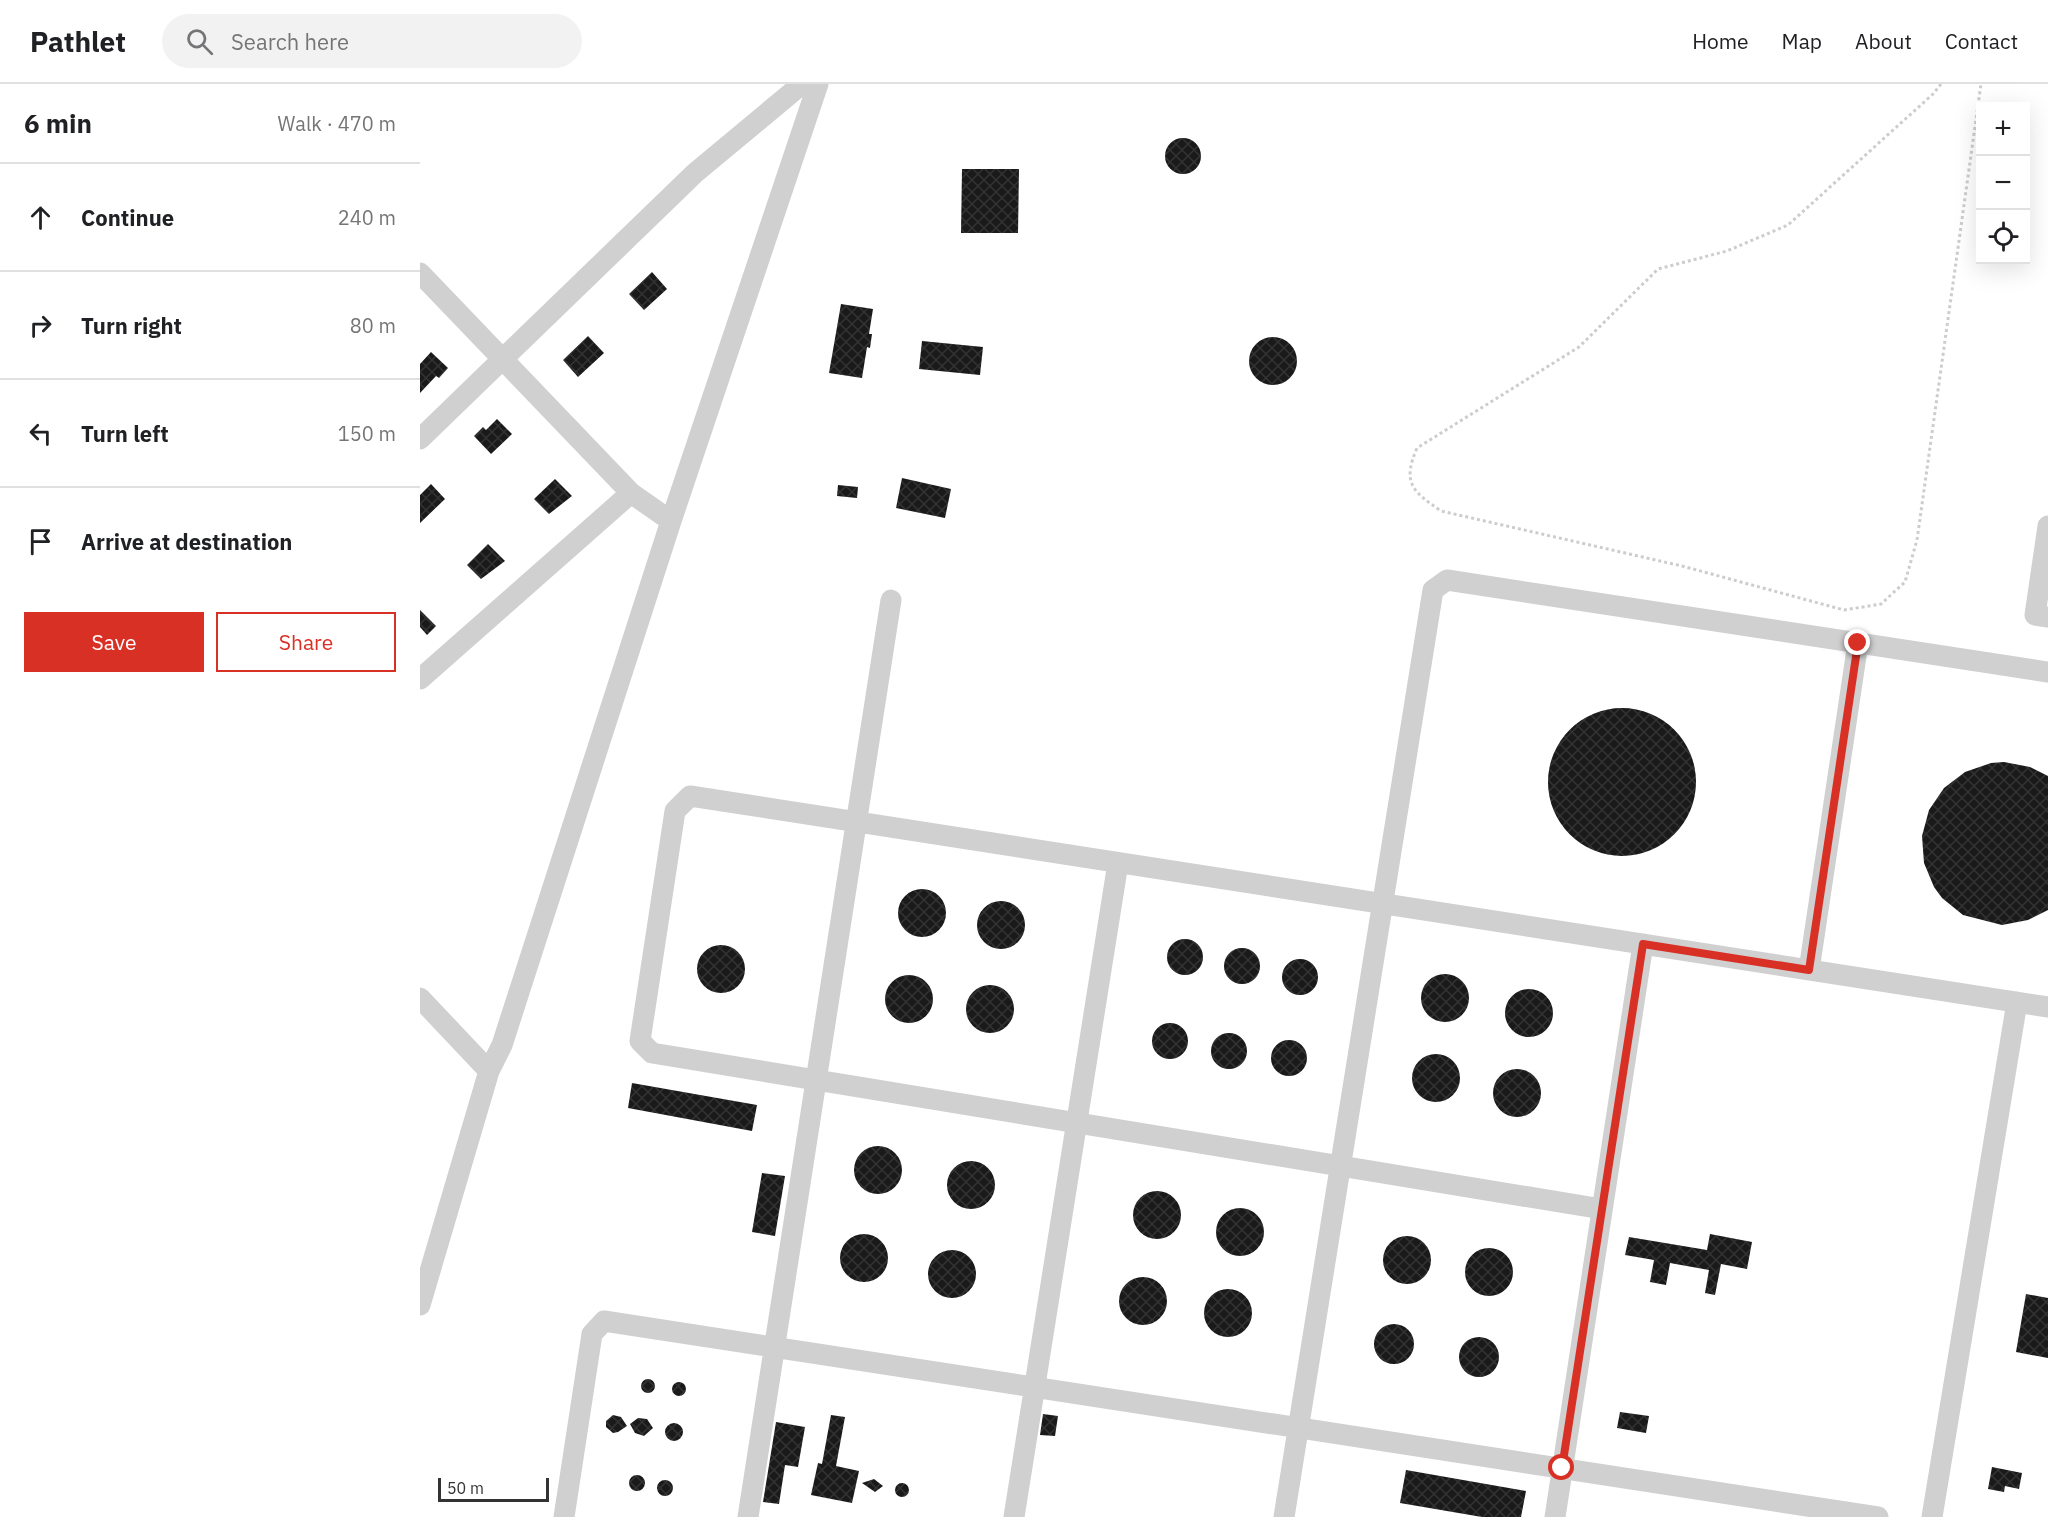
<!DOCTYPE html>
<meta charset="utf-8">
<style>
body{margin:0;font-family:"IBM Plex Sans",sans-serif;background:#f2f2f2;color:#202124}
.controls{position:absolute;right:18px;top:18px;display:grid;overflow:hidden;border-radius:0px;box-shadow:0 6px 24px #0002}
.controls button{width:54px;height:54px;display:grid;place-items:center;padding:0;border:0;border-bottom:2px solid #e0e0e0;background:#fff;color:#202124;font:30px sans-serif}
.scale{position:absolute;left:18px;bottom:15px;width:111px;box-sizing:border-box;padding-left:6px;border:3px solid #333;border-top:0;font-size:16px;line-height:21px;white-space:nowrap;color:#333;-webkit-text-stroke:4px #fff;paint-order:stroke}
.stop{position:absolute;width:18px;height:18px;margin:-14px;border:4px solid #d93025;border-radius:50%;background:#fff}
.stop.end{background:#d93025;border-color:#fff;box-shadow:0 2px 6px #0008}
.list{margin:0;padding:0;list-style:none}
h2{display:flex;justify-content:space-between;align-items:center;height:78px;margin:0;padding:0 24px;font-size:26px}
h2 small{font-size:20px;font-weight:400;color:#757577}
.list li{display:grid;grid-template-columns:39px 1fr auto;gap:18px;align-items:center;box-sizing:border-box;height:108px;padding:0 24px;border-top:2px solid #e0e0e0}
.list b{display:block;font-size:22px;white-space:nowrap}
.list em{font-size:20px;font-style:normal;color:#757577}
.actions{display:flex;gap:12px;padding:18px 24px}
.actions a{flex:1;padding:14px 0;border:2px solid #d93025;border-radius:0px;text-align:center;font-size:21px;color:#d93025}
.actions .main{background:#d93025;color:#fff}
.icon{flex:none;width:33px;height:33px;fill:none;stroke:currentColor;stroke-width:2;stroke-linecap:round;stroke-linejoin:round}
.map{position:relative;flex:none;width:1628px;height:1433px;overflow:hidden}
header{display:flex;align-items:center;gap:36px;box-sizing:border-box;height:84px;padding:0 30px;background:#fff;border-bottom:2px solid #e0e0e0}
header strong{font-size:28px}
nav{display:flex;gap:33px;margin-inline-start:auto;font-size:21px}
.search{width:420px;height:54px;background:#f2f2f2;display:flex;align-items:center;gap:15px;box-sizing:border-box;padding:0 21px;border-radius:33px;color:#757577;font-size:22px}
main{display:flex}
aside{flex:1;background:#fff}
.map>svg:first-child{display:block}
.building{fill:url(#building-cross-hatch)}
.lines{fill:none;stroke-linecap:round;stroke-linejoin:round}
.path{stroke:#cdcdcd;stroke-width:3;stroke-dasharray:3 3;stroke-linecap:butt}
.minor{stroke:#d0d0d0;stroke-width:21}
.route{stroke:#d93025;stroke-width:8}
</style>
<header>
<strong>Pathlet</strong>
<div class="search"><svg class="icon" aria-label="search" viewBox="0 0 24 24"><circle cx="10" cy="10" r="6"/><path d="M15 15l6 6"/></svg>Search here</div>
<nav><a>Home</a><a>Map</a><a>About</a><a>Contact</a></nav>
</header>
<main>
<aside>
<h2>6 min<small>Walk · 470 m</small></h2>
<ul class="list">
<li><svg class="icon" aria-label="ahead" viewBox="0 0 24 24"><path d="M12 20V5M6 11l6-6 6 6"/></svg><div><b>Continue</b></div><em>240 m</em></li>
<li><svg class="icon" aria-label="right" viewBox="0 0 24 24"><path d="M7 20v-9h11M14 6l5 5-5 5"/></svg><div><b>Turn right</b></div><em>80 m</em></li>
<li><svg class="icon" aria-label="left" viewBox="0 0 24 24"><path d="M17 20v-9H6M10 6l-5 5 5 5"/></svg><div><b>Turn left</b></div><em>150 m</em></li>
<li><svg class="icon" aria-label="arrive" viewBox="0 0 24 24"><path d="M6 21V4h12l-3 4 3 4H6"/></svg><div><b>Arrive at destination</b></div></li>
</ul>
<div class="actions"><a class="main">Save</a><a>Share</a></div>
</aside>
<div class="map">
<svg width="1628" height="1433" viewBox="0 0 1628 1433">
<defs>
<pattern id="building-cross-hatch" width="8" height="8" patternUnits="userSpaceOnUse" patternTransform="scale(1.5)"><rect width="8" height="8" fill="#1a1a1a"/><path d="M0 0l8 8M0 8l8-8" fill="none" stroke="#333"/></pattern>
</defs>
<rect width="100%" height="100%" fill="#fff"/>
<path class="building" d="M745 72a18 18 0 1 1 36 0a18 18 0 1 1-36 0Z
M542 85H599L598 149H541Z
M232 188 247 205 224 226 209 210Z
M421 220 453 225 449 250H452L450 264 447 263 442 294 409 289Z
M168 252 184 269 158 293 143 276Z
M829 277a24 24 0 1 1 48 0a24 24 0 1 1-48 0Z
M502 257 563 263 560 291 499 285Z
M11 268 28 284 19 294 16 292 0 309V280Z
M77 335 92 350 71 370 54 352 63 343 66 346Z
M482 394 531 405 525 434 476 424Z
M135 395 152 412 129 430 114 415Z
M11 400 25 415 0 439V411Z
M418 401 438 403 437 414 417 412Z
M68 460 85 477 61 495 47 481Z
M0 526 16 542 7 551 0 543Z
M1128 698a74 74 0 1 1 148 0a74 74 0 1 1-148 0Z
M1584 678 1610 683 1628 692V826L1608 836 1582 841 1543 831 1522 814 1514 803 1504 779 1502 752 1509 726 1524 704 1545 688 1571 679Z
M478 829a24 24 0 1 1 48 0a24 24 0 1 1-48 0Z
M557 841a24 24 0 1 1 48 0a24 24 0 1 1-48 0Z
M747 873a18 18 0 1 1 36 0a18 18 0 1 1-36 0Z
M277 885a24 24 0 1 1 48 0a24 24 0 1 1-48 0Z
M804 882a18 18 0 1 1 36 0a18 18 0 1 1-36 0Z
M862 893a18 18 0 1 1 36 0a18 18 0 1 1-36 0Z
M1001 914a24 24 0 1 1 48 0a24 24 0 1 1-48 0Z
M465 915a24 24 0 1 1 48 0a24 24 0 1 1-48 0Z
M546 925a24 24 0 1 1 48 0a24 24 0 1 1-48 0Z
M1085 929a24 24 0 1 1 48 0a24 24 0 1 1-48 0Z
M732 957a18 18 0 1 1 36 0a18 18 0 1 1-36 0Z
M791 967a18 18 0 1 1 36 0a18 18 0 1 1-36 0Z
M851 974a18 18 0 1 1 36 0a18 18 0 1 1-36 0Z
M992 994a24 24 0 1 1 48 0a24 24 0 1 1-48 0Z
M1073 1009a24 24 0 1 1 48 0a24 24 0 1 1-48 0Z
M212 999 337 1021 332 1047 208 1024Z
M434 1086a24 24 0 1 1 48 0a24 24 0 1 1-48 0Z
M527 1101a24 24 0 1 1 48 0a24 24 0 1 1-48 0Z
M342 1089 365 1092 355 1152 332 1148Z
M713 1131a24 24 0 1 1 48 0a24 24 0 1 1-48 0Z
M796 1148a24 24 0 1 1 48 0a24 24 0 1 1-48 0Z
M420 1174a24 24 0 1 1 48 0a24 24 0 1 1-48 0Z
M1290 1150 1332 1158 1327 1185 1301 1180 1295 1211 1285 1209 1289 1186 1250 1179 1246 1201 1230 1198 1234 1176 1205 1171 1209 1153 1287 1166Z
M963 1176a24 24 0 1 1 48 0a24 24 0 1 1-48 0Z
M1045 1188a24 24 0 1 1 48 0a24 24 0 1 1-48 0Z
M508 1190a24 24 0 1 1 48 0a24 24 0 1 1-48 0Z
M699 1217a24 24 0 1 1 48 0a24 24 0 1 1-48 0Z
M784 1229a24 24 0 1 1 48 0a24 24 0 1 1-48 0Z
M1606 1210 1628 1214V1274L1596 1268Z
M954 1260a20 20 0 1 1 40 0a20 20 0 1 1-40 0Z
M1039 1273a20 20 0 1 1 40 0a20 20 0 1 1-40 0Z
M221 1302a7 7 0 1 1 14 0a7 7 0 1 1-14 0Z
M252 1305a7 7 0 1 1 14 0a7 7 0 1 1-14 0Z
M1200 1328 1229 1332 1226 1349 1197 1344Z
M623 1330 638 1332 635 1352 620 1351Z
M193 1331 201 1333 207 1342 198 1348 193 1349 186 1343V1337Z
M411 1331 425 1333 416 1382 439 1387 432 1419 391 1411 398 1379 402 1380Z
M218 1334 227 1335 233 1344 224 1352 215 1349 210 1340Z
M356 1338 385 1343 378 1383 365 1381 359 1420 343 1418Z
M245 1348a9 9 0 1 1 18 0a9 9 0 1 1-18 0Z
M1572 1383 1602 1389 1599 1405 1585 1402 1584 1408 1568 1405Z
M986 1386 1106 1407 1101 1433H1062L980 1419Z
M209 1399a8 8 0 1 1 16 0a8 8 0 1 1-16 0Z
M454 1395 463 1402 455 1408 442 1399Z
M237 1404a8 8 0 1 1 16 0a8 8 0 1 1-16 0Z
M475 1406a7 7 0 1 1 14 0a7 7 0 1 1-14 0Z"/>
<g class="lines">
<path class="path" d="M1521 0 1513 10 1368 141 1307 167 1238 185 1159 263 997 364C982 399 992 407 1021 427L1262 482 1424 526 1461 520 1485 498 1497 456 1561 0"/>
<path class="minor" d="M0 189 211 409 251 437
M0 355 275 89 382 0
M1628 442 1615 531 1628 533
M0 595 211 409
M1389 886 1438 559
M0 914 69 987
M1182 1125 232 969 220 957 255 727 270 712 1628 923
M0 1221 69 987 82 961 251 437 398 0
M144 1433 172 1250 184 1237 1458 1433
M328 1433 471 516
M594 1433 698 779
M864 1433 1013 506 1027 496 1628 588
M1135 1433 1223 860
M1512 1433 1597 918"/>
</g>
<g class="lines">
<path class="route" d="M1142 1384 1223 860 1389 886 1438 559"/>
</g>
</svg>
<div class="controls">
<button>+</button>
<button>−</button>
<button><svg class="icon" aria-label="locate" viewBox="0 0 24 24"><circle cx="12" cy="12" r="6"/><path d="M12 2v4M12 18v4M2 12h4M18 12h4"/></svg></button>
</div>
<div class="scale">50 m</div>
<div class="stop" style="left:1142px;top:1384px"></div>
<div class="stop end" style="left:1438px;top:559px"></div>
</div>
</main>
